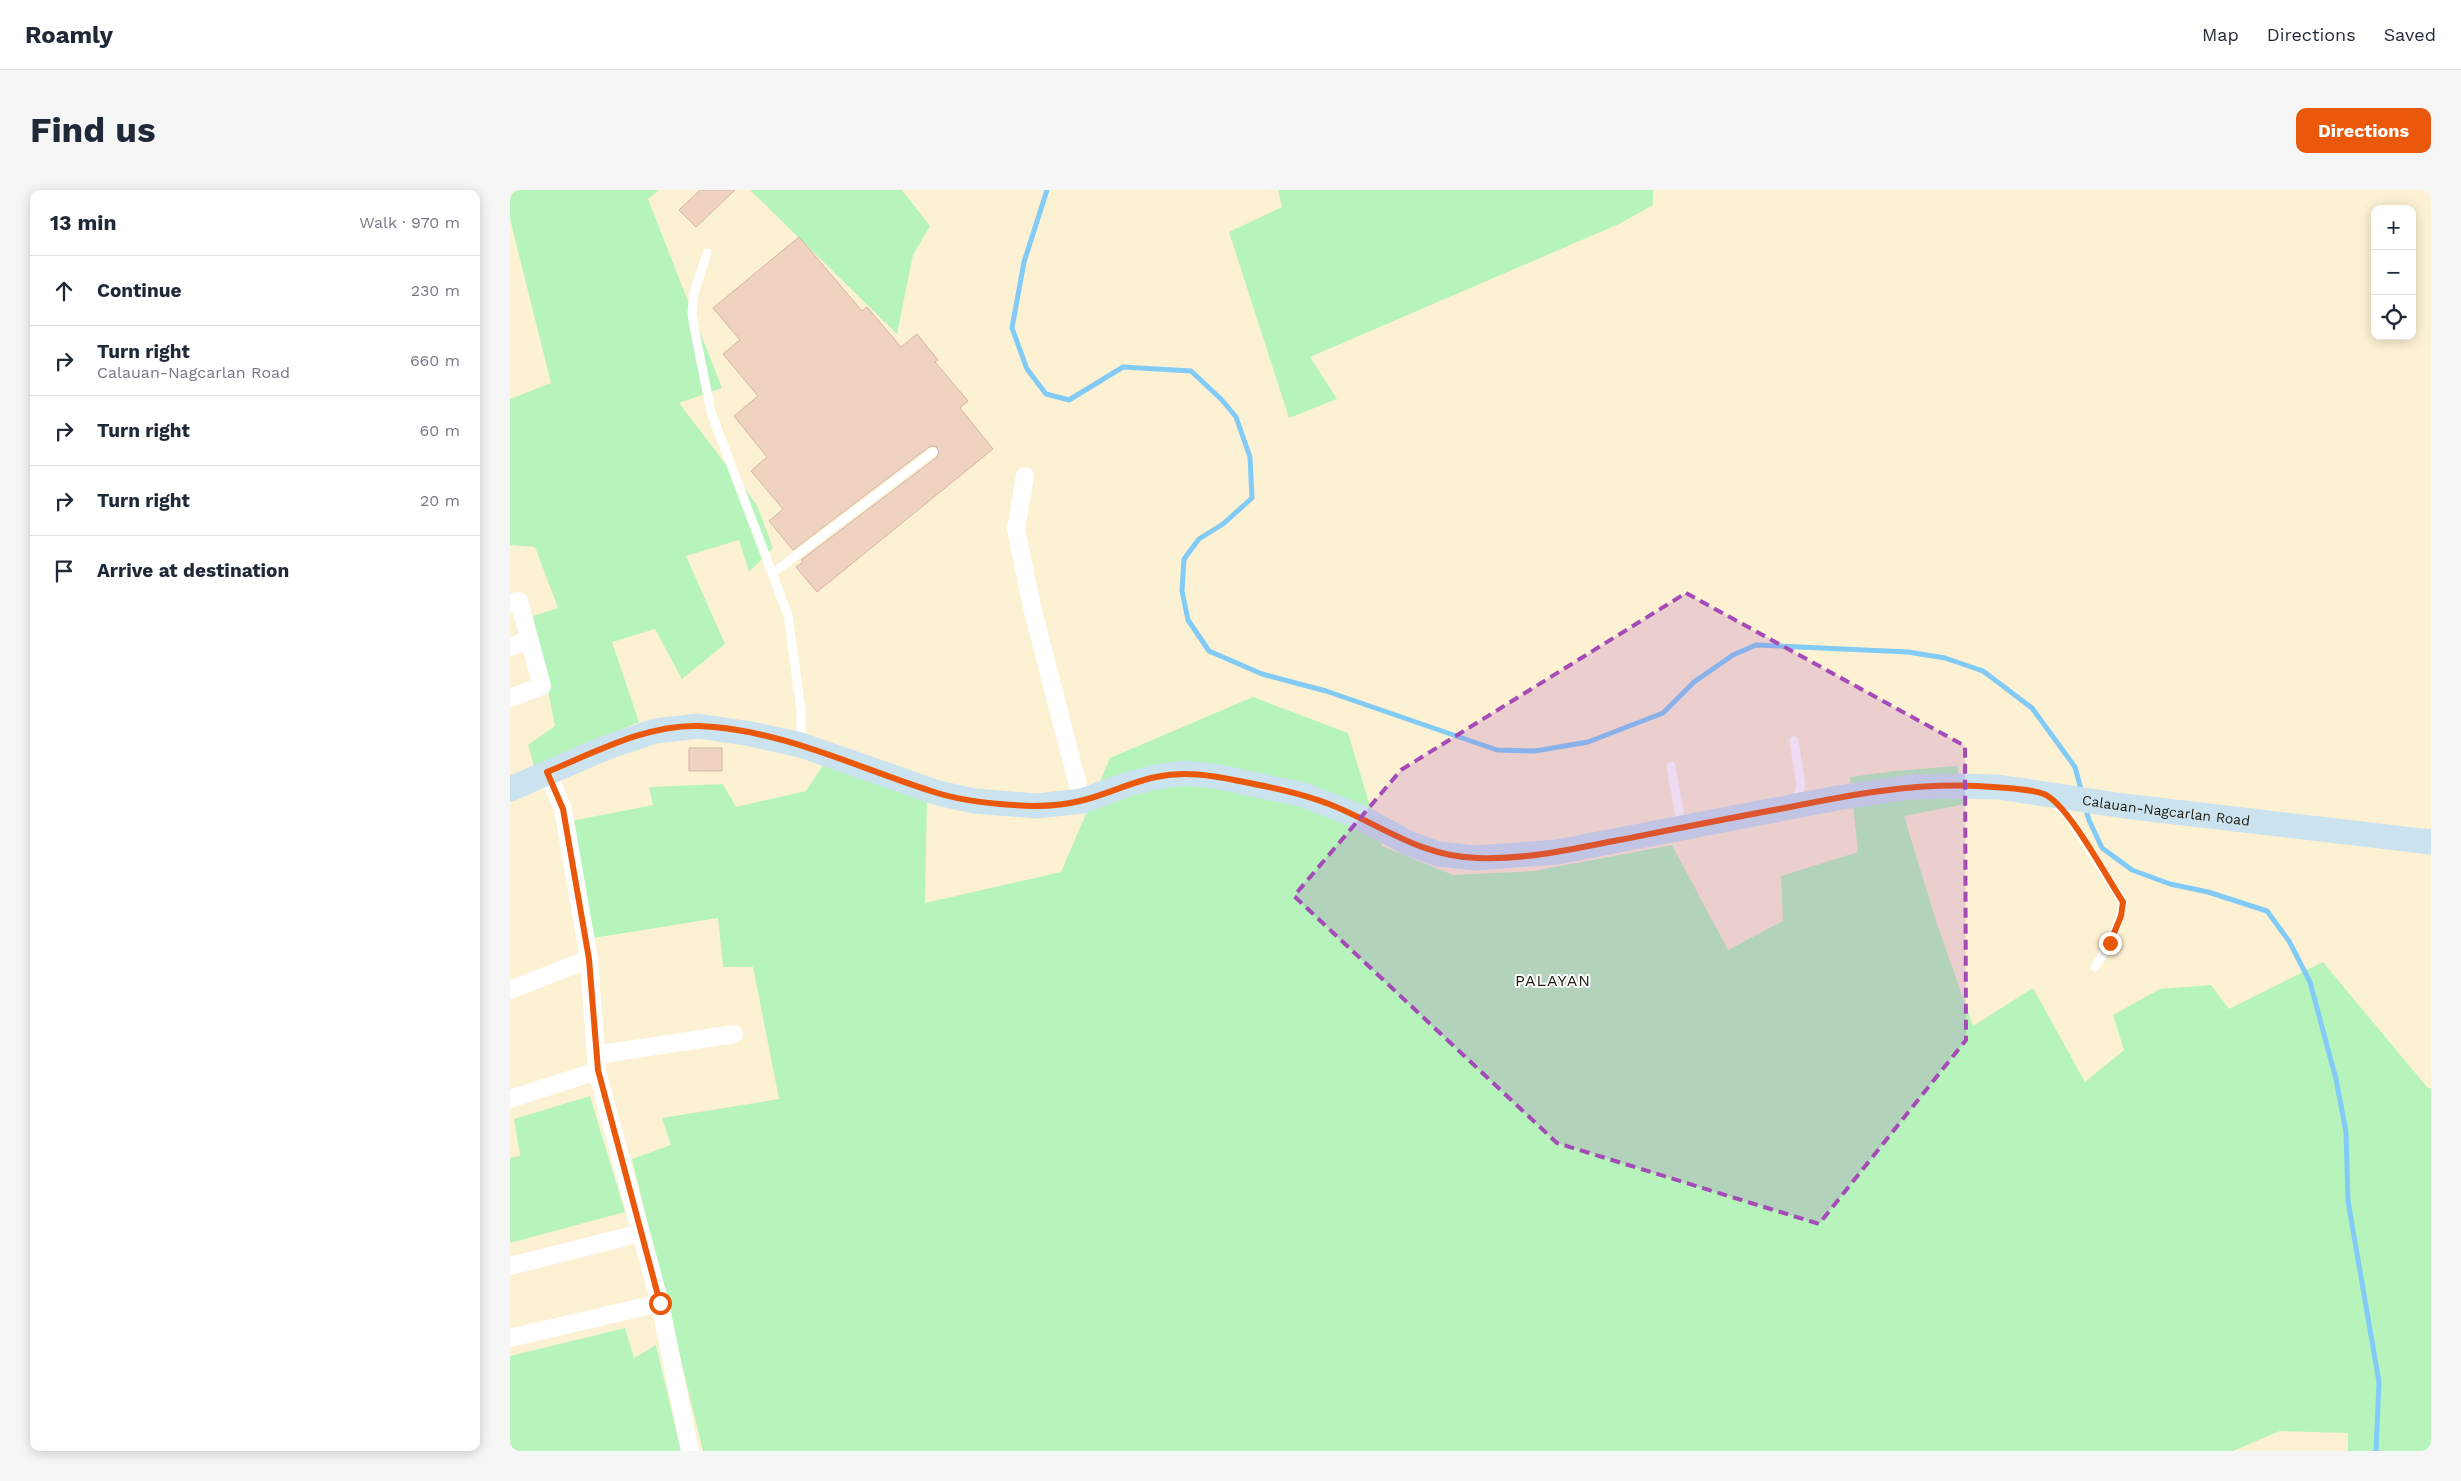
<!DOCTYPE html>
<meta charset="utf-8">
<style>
body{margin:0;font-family:"Work Sans",sans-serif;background:#f6f6f7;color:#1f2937}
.controls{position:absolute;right:15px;top:15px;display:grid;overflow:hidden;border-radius:10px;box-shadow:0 2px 12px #0003}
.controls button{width:45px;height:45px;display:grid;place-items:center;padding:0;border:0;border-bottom:1px solid #e0e1e3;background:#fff;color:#1f2937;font:25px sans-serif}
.stop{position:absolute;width:15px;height:15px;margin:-11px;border:4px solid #ea580c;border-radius:50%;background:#fff}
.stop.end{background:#ea580c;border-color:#fff;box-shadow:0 1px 5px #0008}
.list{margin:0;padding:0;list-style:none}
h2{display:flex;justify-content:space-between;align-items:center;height:65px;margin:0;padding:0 20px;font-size:21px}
h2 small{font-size:16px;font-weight:400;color:#747a83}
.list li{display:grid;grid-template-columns:32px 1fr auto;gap:15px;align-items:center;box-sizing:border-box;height:70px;padding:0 20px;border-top:1px solid #e0e1e3}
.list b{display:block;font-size:19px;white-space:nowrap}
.list p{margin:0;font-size:16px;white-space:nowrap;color:#747a83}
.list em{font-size:16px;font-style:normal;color:#747a83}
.icon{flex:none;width:28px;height:28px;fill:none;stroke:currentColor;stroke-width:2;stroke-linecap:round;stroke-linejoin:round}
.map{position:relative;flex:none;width:1921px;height:1261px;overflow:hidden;border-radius:10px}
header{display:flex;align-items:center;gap:30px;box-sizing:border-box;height:70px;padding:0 25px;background:#fff;border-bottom:1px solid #e0e1e3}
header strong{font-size:24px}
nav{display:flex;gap:28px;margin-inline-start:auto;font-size:18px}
.intro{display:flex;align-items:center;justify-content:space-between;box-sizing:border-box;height:120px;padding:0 30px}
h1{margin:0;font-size:35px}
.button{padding:12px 22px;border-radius:10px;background:#ea580c;color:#fff;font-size:18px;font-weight:700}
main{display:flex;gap:30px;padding:0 30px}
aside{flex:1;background:#fff;border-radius:10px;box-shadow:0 2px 12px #0003}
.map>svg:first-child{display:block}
.green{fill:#b7f4bc}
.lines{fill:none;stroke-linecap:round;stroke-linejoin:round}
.stream{stroke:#83cbf7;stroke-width:5}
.building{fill:#f0d2c1;stroke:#d1b5a4}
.lane{stroke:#fff;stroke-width:9}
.street{stroke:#fff;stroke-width:18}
.secondary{stroke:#cae3ee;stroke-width:25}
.route{stroke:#ea580c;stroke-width:6}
.marked{fill:#a54bb7;fill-opacity:0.2;stroke:#a54bb7;stroke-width:4;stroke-dasharray:10 6;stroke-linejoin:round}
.labels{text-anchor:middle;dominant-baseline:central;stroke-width:4;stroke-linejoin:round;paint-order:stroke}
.street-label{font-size:14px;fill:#1e1a0f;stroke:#fff}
.quarter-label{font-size:16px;letter-spacing:1px;fill:#1e1a0f;stroke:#fff}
</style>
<header>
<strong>Roamly</strong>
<nav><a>Map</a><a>Directions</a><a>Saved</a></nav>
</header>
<div class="intro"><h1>Find us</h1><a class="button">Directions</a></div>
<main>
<aside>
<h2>13 min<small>Walk · 970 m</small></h2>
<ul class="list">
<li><svg class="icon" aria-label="ahead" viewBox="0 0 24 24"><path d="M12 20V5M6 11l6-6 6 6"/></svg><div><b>Continue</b></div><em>230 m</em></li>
<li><svg class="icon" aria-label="right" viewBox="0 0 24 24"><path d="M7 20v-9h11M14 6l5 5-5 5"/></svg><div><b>Turn right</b><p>Calauan-Nagcarlan Road</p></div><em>660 m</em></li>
<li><svg class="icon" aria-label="right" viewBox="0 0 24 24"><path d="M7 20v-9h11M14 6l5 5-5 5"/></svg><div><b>Turn right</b></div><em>60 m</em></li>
<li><svg class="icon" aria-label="right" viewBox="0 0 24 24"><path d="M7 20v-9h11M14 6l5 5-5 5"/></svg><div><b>Turn right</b></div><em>20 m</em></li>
<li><svg class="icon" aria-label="arrive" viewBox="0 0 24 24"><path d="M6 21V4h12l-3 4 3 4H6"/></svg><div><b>Arrive at destination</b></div></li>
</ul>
</aside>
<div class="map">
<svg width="1921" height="1261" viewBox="0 0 1921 1261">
<rect width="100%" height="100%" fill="#fdf1d4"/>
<path class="green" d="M0 0H149L138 9 212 198 169 213 247 315 263 358 239 382 229 350 176 366 215 454 172 489 145 439 102 452 129 532 24 576 18 555 45 536 23 426 48 418 25 357 0 355V209L41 193 0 29Z
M240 0H392L420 36 403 65 387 144Z
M768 0H1143V15L1109 34 800 167 827 209 779 228 719 42 772 17Z
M743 507 838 543 872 656 943 685 1024 681 1162 655 1218 760 1273 731 1271 686 1348 662 1340 587 1385 581 1447 576 1455 614 1394 626 1427 734 1463 836 1523 798 1575 892 1614 860 1603 825 1650 799 1701 795 1719 819 1813 772 1917 897 1921 899V1261H1838V1243L1770 1241 1723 1261H193L122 969 161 955 152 928 269 909 243 777H213L208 728 83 748 61 631 143 615 139 597 213 594 226 617 296 601 313 575 417 608 415 713 551 682 600 568Z
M80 906 115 1022 0 1053V968L10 966 4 929Z
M115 1138 124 1168 146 1155 171 1261H0V1166Z"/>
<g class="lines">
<path class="stream" d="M537 0 514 72 502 138 517 179 536 204 559 210 613 177 681 181 711 209 726 227 740 267 742 308 713 334 689 349 674 369 672 401 678 430 699 461 752 484 816 501 987 560 1025 561 1078 552 1153 523 1184 492 1223 465 1246 455 1398 462 1435 468 1473 481 1522 518 1565 577 1572 603
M1575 616 1579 630 1592 658 1622 680 1660 694 1698 702 1757 721 1779 751 1800 792 1826 889 1836 942 1838 1011 1869 1192 1866 1261"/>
</g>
<path class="building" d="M190 0H225L186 37 169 20Z
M289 47 352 121 357 117 391 157 407 144 428 170 425 172 458 211 450 218 483 259 307 402 286 377 293 372 291 370 427 267 429 262 426 256 419 257 283 360 259 331 273 319 241 281 257 267 224 226 248 206 213 164 230 150 203 118Z
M179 558H212V581H179Z"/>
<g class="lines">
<path class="lane" d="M197 63 184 103 182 123 185 142 201 222 278 425 291 520V552
M263 383 423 262
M1284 551 1291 594 1286 613
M1161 576 1172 637
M1543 612 1558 626 1613 712C1609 737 1599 756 1585 777"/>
<path class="street" d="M515 286 506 339 522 417 572 611
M0 413 9 411 32 496 0 508
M0 457 19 450
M37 582 53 619 79 769 87 881 150 1113 180 1261
M0 800 79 769
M86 865 224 844
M0 909 87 881
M0 1076 131 1043
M0 1148 150 1113"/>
<path class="secondary" id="s1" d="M0 599 95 558 145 541 188 536 241 544 291 555 428 603 464 611 527 616 572 611 615 595 646 587 675 583 704 586 794 605 850 627 898 653 928 664 966 668 1047 662 1327 608 1400 597 1447 596 1488 597 1614 616 1921 652"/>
</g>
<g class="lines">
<path class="route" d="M150 1113 88 880 79 769 53 619 37 582C84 563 137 534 189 536 270 539 348 578 424 602 455 612 491 615 524 616 539 616 559 614 574 610 598 604 621 592 646 587 674 581 701 585 729 591 760 597 790 603 819 614 870 634 910 667 968 668 1015 670 1063 659 1109 650 1165 639 1220 628 1275 618 1339 605 1402 593 1467 596 1484 597 1519 598 1534 604 1558 614 1597 688 1613 712L1611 726 1600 753"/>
</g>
<path class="marked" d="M1176 403 1455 556 1456 850 1309 1034 1047 953 784 706 891 580Z"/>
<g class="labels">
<g class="street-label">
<text stroke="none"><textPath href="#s1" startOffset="1706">Calauan-Nagcarlan Road</textPath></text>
</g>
<g class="quarter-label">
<text x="1043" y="790">PALAYAN</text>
</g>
</g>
</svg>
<div class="controls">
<button>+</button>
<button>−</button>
<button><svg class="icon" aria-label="locate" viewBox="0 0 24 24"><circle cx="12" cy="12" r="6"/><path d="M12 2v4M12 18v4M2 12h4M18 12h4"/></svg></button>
</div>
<div class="stop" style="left:150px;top:1113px"></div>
<div class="stop end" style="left:1600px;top:753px"></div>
</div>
</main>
